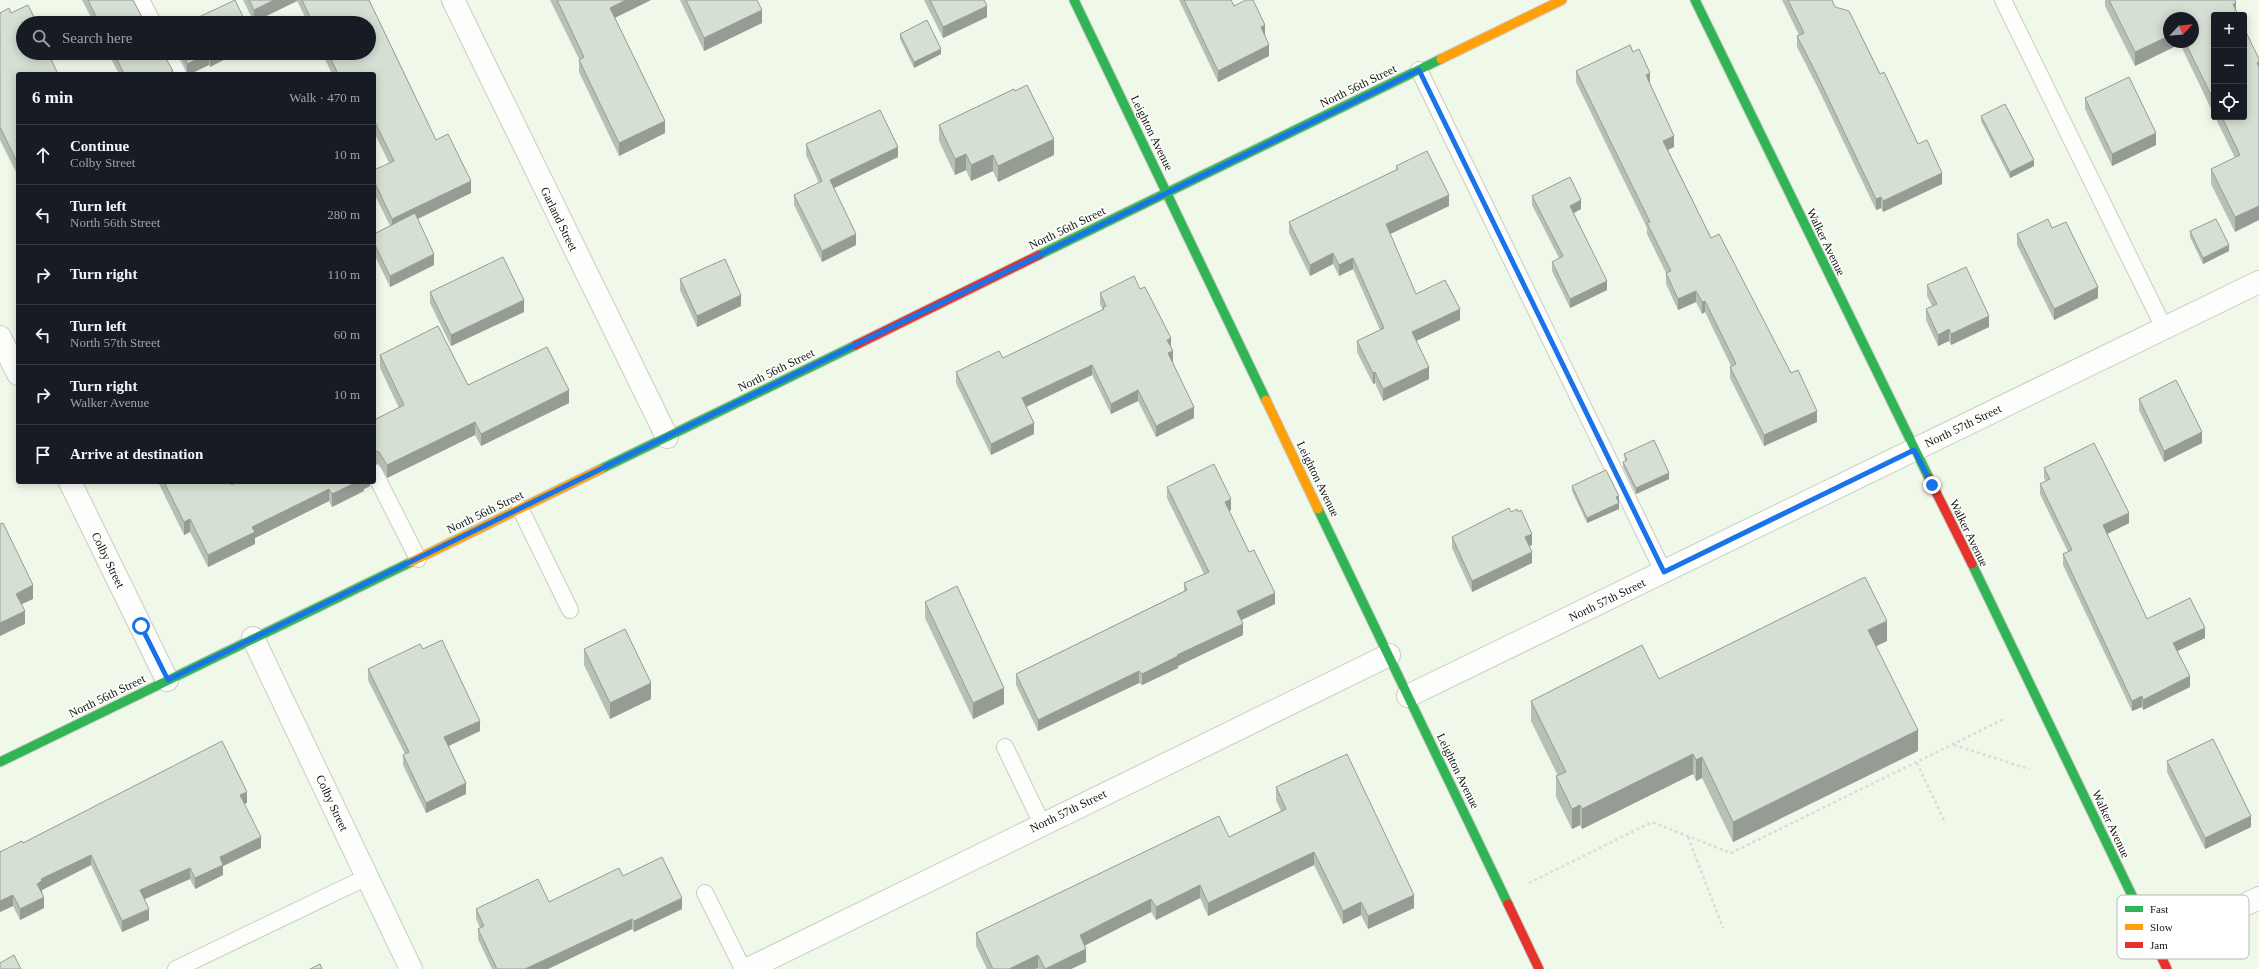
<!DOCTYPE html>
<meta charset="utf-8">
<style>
body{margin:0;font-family:Georgia,serif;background:#20242c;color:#f1f3f6}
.controls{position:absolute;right:12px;top:12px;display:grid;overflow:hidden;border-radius:4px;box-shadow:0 2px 10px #0003}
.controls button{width:36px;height:36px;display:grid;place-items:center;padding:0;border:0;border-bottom:1px solid #363941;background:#171b24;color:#f1f3f6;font:20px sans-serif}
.compass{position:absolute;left:2163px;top:12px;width:36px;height:36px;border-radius:50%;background:#171b24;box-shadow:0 2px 10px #0003;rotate:64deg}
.stop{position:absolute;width:12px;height:12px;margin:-9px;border:3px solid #1a73e8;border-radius:50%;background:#fff}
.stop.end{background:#1a73e8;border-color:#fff;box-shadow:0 1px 4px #0008}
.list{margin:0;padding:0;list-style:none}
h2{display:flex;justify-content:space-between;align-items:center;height:52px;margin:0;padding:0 16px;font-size:17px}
h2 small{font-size:13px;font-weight:400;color:#9ea1a6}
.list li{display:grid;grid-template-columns:26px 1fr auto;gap:12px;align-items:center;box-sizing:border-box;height:60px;padding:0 16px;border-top:1px solid #363941}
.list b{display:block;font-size:15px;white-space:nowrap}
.list p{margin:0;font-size:13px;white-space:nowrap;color:#9ea1a6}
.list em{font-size:13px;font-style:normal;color:#9ea1a6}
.icon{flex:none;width:22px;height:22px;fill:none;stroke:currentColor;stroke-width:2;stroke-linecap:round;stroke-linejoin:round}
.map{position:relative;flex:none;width:2259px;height:969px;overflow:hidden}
.search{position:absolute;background:#171b24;box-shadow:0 2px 10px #0003;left:16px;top:16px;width:360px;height:44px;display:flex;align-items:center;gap:10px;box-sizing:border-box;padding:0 14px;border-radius:22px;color:#9ea1a6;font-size:15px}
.panel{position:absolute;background:#171b24;box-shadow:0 2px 10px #0003;left:16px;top:72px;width:360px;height:412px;border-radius:4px}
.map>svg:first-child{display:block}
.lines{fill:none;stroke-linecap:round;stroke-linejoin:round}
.lane-casing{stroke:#c7cec1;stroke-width:18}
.street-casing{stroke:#c7cec1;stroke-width:24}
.fast-casing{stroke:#c7cec1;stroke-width:11}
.slow-casing{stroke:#c7cec1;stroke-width:11}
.jam-casing{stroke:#c7cec1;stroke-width:11}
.path{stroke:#d9dbd7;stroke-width:2.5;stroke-dasharray:3 3;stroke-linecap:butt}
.lane{stroke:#fdfefc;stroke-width:16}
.street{stroke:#fdfefc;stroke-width:22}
.fast{stroke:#30b455;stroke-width:9}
.slow{stroke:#ff9f0a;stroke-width:9}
.jam{stroke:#e5322d;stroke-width:9}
.wall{fill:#b7c0b5;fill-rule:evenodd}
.shaded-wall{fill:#959c94}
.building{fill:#d5dfd3;stroke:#959c94}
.route{stroke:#1a73e8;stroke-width:5}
.labels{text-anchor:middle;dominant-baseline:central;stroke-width:3;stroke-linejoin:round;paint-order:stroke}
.street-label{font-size:12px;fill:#11160b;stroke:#fff}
.key{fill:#fff;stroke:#b8b9b6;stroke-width:1}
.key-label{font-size:11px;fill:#11160b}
</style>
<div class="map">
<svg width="2259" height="969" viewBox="0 0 2259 969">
<rect width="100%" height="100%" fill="#f0f8e9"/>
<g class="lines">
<g class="lane-casing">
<path id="lane" d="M141 0 153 23
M2003 0 2164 328
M167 53 178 74
M1419 70 1664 573
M374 472 418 559
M520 508 570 610
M1005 747 1042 824
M705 893 743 969
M176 969 367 877"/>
</g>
<g class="street-casing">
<path id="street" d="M453 0 667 437
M0 337 18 374
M70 482 167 680
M253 638 411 969
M1408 696 2259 282
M2157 948 2259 898
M748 969 1389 655"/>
</g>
<g class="fast-casing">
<path id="fast" d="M1074 0 1266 400
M1695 0 1929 478
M1039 255 1441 59
M601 469 856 345
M1318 509 1508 904
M1972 564 2140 912
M0 762 411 562"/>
</g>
<g class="slow-casing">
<path id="slow" d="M1441 59 1562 0
M1266 400 1318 509
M411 562 601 469"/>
</g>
<g class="jam-casing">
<path id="jam" d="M856 345 1039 255
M1929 478 1972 564
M1508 904 1539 969
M2140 912 2167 969"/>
</g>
<path class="path" d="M1954 745 2029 769
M1917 763 1944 820
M1688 837 1723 928
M1529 883 1652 822 1731 853 2004 719"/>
<use href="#lane" class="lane"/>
<use href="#street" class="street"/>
<use href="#fast" class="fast"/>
<use href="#slow" class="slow"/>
<use href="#jam" class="jam"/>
</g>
<path class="wall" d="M82 0H133L145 23H94Z
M243 0H369L436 140 471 193 418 219 434 265 390 287 374 254V234L390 226 374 193V170L389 163 374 132V74H332L322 53H369V23H308L297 1 254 22Z
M550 0H651L615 18 665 133 619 156 579 72V59Z
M680 0H757L762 23 704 51Z
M924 0H984L987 17 943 38Z
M1179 0H1231L1234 6 1265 36 1269 56 1218 82Z
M1782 0H1832L1835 7 1880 74 1918 144 1942 184 1883 212 1881 208 1876 210 1816 84 1797 47V36L1799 35Z
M2105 0H2235L2214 15V115L2180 44 2135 66 2105 6ZM2169 18 2193 42H2169Z
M0 13 18 74V193L16 189V177L18 176 0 140Z
M900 34 941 54 914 68 900 39Z
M1633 52 1650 83 1674 147 1668 150 1711 238 1791 373 1817 422 1764 446 1730 378V367L1731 366 1705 312 1702 314 1696 302 1678 310 1666 284V273L1647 234V228L1576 82V71Z
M108 53H163L173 74H119Z
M178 53H237L210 67 209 65 190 74H187L186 70Z
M2259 59 2235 232 2211 184V169L2235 158 2215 117H2244Z
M2085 98 2156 145 2112 166 2085 109Z
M1981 116 2034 166 2010 178 1981 121Z
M939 125 1054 155 998 182 993 171 971 181 966 170 955 175 939 141Z
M806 144 898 157 834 188 856 245 822 262 794 205V195L819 183 806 155Z
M1396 166 1449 206 1390 234 1416 294 1460 320 1416 341 1429 379 1383 401 1375 383 1373 384 1357 352V341L1380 330 1353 269 1339 276 1333 264 1310 276 1289 233V222L1396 170Z
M1532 196 1581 209 1574 213 1607 290 1570 308 1552 271V262L1559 258 1532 205Z
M2052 228 2098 298 2054 320 2017 245V234Z
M2190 231 2229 251 2203 264 2190 237Z
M680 279 741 306 697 327 680 290Z
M1927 285 1989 327 1951 345 1949 341 1938 346 1926 320V309L1932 306 1927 296Z
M1140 289 1171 347 1173 362H1172L1194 418 1156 437 1138 401 1111 414 1092 375 1026 407 1034 434 991 455 956 383V372L1003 358 1103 310 1100 304V293Z
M430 292 524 312 451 346 430 303Z
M380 355 468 385 569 403 481 446 475 435 387 478 379 464H374V420L399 408 380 368Z
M2139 399 2202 443 2164 462 2139 410Z
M1624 454 1669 479 1636 494 1623 467V462L1625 461Z
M2044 468 2129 523 2107 534 2147 619 2205 638 2178 651 2190 687 2143 710 2142 707 2132 711 2063 565V554L2068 552 2040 494V484L2046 481 2044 478Z
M158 482H230L232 485 370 482V486L364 489V491L332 507 329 501 255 538V544L208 567 190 532 184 535Z
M1572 486 1619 502V509L1587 523 1572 491Z
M1167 487 1231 510 1229 511 1275 604 1242 620 1243 635 1178 666V668L1142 685 1139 683 1038 731 1016 685V674L1184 591V583L1204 574 1167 498Z
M1511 512 1532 545 1529 546 1532 563 1472 592 1452 548V537Z
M925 602 1004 704 973 719 925 618Z
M1887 641 1876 646 1918 751 1733 842 1702 778 1696 781 1693 774 1582 829 1580 825 1572 829 1556 797V776H1558L1531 721V701Z
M584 649 651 699 610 719 584 665Z
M368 669 480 731 449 746 466 794 426 813 403 765V755L405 754 368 680Z
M2167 761 2251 827 2205 849 2167 772Z
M1276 787 1414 908 1368 929 1361 915 1343 924 1314 865 1208 916 1200 898 1156 920 1151 912 1085 945 1086 962 1071 969H1039L1038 968 1036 969H987L976 946V933L1229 837 1281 811 1276 800Z
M247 803 244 804 261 848 223 866V875L195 889 190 879 145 899 149 920 122 932 91 865 42 890V892L44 908 20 920 13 906 0 912V852L23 843Z
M623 876 682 909 634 932 632 929 548 969H492L478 939V929L480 928 476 919V909L549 902Z"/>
<path class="shaded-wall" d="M274 0H297V1L254 22V10Z
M626 0H651L610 20V8Z
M2236 3V15L2233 4Z
M987 6V17L943 38V27Z
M762 10V23L704 51V38Z
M1265 25V36L1261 27Z
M2169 36V42H2180V44L2135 66V52Z
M1269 45V56L1218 82V71Z
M941 49V54L914 68V62Z
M214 53H237L210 67V55Z
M209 54V65L190 74H187V64Z
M2259 61V75L2257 63Z
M173 71V74H168Z
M1650 73V84L1646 75Z
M665 121V133L619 156V143Z
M2156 133V145L2112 166V154Z
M1674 136V147L1663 152V141Z
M1054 139V155L998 182V166Z
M898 147V157L830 190V180Z
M966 154V170L955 175V159Z
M993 155V171L971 181V165Z
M2034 160V166L2010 178V172Z
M1942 173V184L1883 212V201Z
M471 181V193L392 231V219Z
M1449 195V206L1386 236V224Z
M1881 197V208L1876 210V199Z
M1581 200V209L1570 215V206Z
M2259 206V220L2235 232V217Z
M856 234V245L822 262V251Z
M2229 245V251L2203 264V258Z
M1333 253V264L1310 276V265Z
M434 254V265L390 287V276Z
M1353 258V269L1339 276V265Z
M1607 281V290L1570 308V299Z
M2098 287V298L2054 320V309Z
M1696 291V302L1678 310V299Z
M741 295V306L697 327V316Z
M524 300V312L451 346V335Z
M1705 301V312L1702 314V302Z
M1460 309V320L1412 343V332Z
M1989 316V327L1951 345V334Z
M1949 329V341L1938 346V335Z
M1171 338V348L1167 340Z
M1173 351V362L1168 364V353Z
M1092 365V375L1022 409V398Z
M1429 367V379L1383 401V389Z
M1375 372V383L1373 384V373Z
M569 390V403L481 446V434Z
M1138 390V401L1111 414V404Z
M1194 407V418L1156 437V426Z
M1817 411V422L1764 446V435Z
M475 422V435L387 478V465Z
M1034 423V434L991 455V444Z
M2202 432V443L2164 462V451Z
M1669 473V479L1636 494V488Z
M357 482H370V486L364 489V491L332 507V494Z
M329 489V501L255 538V544L208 567V555L252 527Z
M1619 496V502L1616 503V497Z
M1231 499V510L1225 513V502Z
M1619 503V509L1587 523V518Z
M2129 513V523L2103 536V525Z
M190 519V532L184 535V522Z
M1532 534V545L1525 548V537Z
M1532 552V563L1472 592V581Z
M33 585V599L16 607V594Z
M1275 593V604L1237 622V611Z
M25 611V624L0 636V623Z
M1887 621V641L1868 650V630Z
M1243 624V635L1178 666V668L1142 685V674L1177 655Z
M2205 628V638L2173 653V643Z
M1139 671V683L1038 731V720Z
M2190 676V687L2143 710V700Z
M651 683V699L610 719V703Z
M1004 688V704L973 719V703Z
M2142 696V707L2132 711V701Z
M480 721V731L444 748V737Z
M1918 730V751L1733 842V822Z
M1693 754V774L1582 829V809Z
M1702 757V778L1696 781V760Z
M466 783V794L426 813V803Z
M247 792V803L240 806V795Z
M1580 805V825L1572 829V809Z
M2251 816V827L2205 849V838Z
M261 837V848L223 866V875L195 889V878L220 857Z
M1314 852V865L1208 916V903Z
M91 855V865L42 890V892L37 895V884L41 879Z
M190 868V879L140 901V890Z
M1200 885V898L1156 920V907Z
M13 895V906L0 912V901Z
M1414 895V908L1368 929V916Z
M44 897V908L20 920V909Z
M682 898V909L634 932V921Z
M1151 899V912L1080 948V935Z
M1361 902V915L1343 924V911Z
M149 909V920L122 932V921Z
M632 919V929L548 969H525Z
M1086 949V962L1071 969H1045Z
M1038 955V968L1036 969H1009Z"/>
<path class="building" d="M88 0H133L145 23H99Z
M235 0 246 23H186Z
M249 0H274L254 10Z
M302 0H369L436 140 448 134 471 181 392 219 374 181V170L394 161 374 120V74H338L328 53H369V23H313Z
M557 0H626L610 8 665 121 619 143 579 60 584 57Z
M686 0H757L762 10 704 38Z
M930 0H984L987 6 943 27Z
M1184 0H1231L1234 6 1246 0H1253L1265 25 1261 27 1269 45 1218 71Z
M1788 0H1832L1835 7 1849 11 1880 74 1884 72 1918 144 1927 140 1942 173 1883 201 1881 197 1876 199 1816 73 1797 36 1804 33Z
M2109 0H2235L2236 3 2233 4 2238 15H2214V101L2185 42H2193V18H2169V36L2135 52Z
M28 5 37 23H23V53H48L58 74H18V164L0 127V13L9 8 11 13Z
M927 20 941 49 914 62 900 34Z
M2244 28 2259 59V61L2257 63 2259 67V206L2235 217 2211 169 2240 155 2222 117H2244Z
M1630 45 1633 52 1639 49 1650 73 1646 75 1674 136 1663 141 1711 238 1719 234 1791 373 1798 370 1817 411 1764 435 1730 367 1736 364 1705 301 1702 302 1696 291 1678 299 1666 273 1671 271 1647 223 1650 222 1576 71Z
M114 53H163L173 71 168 74H124Z
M184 53H214L210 55 209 54 187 64 186 58Z
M2129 77 2156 133 2112 154 2085 98Z
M1027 85 1054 139 998 166 993 155 971 165 966 154 955 159 939 125 1014 89 1015 91Z
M2005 104 2034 160 2010 172 1981 116Z
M880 110 898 147 830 180 856 234 822 251 794 195 822 181 806 144Z
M1427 151 1449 195 1386 224 1416 294 1445 280 1460 309 1412 332 1429 367 1383 389 1375 372 1373 373 1357 341 1384 328 1353 258 1339 265 1333 253 1310 265 1289 222 1398 169 1396 166Z
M1570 177 1581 200 1570 206 1607 281 1570 299 1552 262 1563 256 1532 196Z
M415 213 434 254 390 276 374 243V234Z
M2048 219 2052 228 2066 222 2098 287 2054 309 2017 234Z
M2216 219 2229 245 2203 258 2190 231Z
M503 257 524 300 451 335 430 292Z
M725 259 741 295 697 316 680 279Z
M1966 267 1989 316 1951 334 1949 329 1938 335 1926 309 1937 304 1927 285Z
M1134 276 1140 289 1145 287 1171 338 1167 340 1173 351 1168 353 1194 407 1156 426 1138 390 1111 404 1092 365 1022 398 1034 423 991 444 956 372 999 351 1003 358 1104 309 1103 307 1106 306 1100 293Z
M438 326 468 385 547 347 569 390 481 434 475 422 387 465 379 452 374 451V420L404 405 380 355Z
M2176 380 2202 432 2164 451 2139 399Z
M1654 440 1669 473 1636 488 1623 462 1627 460 1624 454Z
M2094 443 2129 513 2103 525 2147 619 2190 598 2205 628 2173 643 2190 676 2143 700 2142 696 2132 701 2063 554 2072 550 2040 484 2050 479 2044 468Z
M1214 464 1231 499 1225 502 1249 552 1254 550 1275 593 1237 611 1243 624 1177 655 1178 656 1142 674 1139 671 1038 720 1016 674 1187 590 1184 583 1209 572 1167 487Z
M1606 470 1619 496 1616 497 1619 503 1587 518 1572 486Z
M164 482H230L232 485 237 482H357L332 494 329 489 252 527 255 532 208 555 190 519 184 522Z
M1509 508 1511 512 1517 509 1518 512 1521 510 1532 534 1525 537 1532 552 1472 581 1452 537Z
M3 523 33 585 16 594 25 611 0 623V524Z
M1865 577 1887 621 1868 630 1918 730 1733 822 1702 757 1696 760 1693 754 1582 809 1580 805 1572 809 1556 776 1566 772 1531 701 1642 645 1659 679Z
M957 586 1004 688 973 703 925 602Z
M625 629 651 683 610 703 584 649Z
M442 640 480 721 444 737 466 783 426 803 403 755 409 752 368 669 420 644 423 649Z
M2213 739 2251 816 2205 838 2167 761Z
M222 741 247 792 240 795 261 837 220 857 223 865 195 878 190 868 140 890 149 909 122 921 91 855 41 879 42 881 37 884 44 897 20 909 13 895 0 901V852L22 841 23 843Z
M1347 754 1414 895 1368 916 1361 902 1343 911 1314 852 1208 903 1200 885 1156 907 1151 899 1080 935 1086 949 1045 969 1038 955 1009 969H993L976 933 1219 816 1229 837 1286 809 1276 787Z
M662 857 682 898 634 921 632 919 525 969H497L478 929 484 926 476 909 538 879 549 902 619 868 623 876Z
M14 955 21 969H0V963Z
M320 964 322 969H310Z"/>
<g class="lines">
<path class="route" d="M141 626 168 680 1419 70 1664 572 1914 450 1932 485"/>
</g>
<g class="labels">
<g class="street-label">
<text transform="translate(1358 86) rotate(-26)">North 56th Street</text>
<text transform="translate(1152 133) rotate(64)">Leighton Avenue</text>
<text transform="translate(559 219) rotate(64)">Garland Street</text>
<text transform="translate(1067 228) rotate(-26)">North 56th Street</text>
<text transform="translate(1826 242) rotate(64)">Walker Avenue</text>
<text transform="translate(776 370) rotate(-26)">North 56th Street</text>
<text transform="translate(1963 426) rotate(-26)">North 57th Street</text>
<text transform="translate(1318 479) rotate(64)">Leighton Avenue</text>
<text transform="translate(485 512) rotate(-26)">North 56th Street</text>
<text transform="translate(1969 533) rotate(64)">Walker Avenue</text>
<text transform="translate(108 560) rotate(64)">Colby Street</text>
<text transform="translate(1607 600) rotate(-26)">North 57th Street</text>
<text transform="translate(107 696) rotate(-26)">North 56th Street</text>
<text transform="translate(1458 771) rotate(64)">Leighton Avenue</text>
<text transform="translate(332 803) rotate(65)">Colby Street</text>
<text transform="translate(1068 811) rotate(-26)">North 57th Street</text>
<text transform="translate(2111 824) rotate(65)">Walker Avenue</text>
</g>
</g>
<rect x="2117" y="895" width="132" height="64" rx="6" class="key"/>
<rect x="2125" y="906" width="18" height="6" fill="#30b455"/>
<rect x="2125" y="924" width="18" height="6" fill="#ff9f0a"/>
<rect x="2125" y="942" width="18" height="6" fill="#e5322d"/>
<g class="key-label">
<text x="2150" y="913">Fast</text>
<text x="2150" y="931">Slow</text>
<text x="2150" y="949">Jam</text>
</g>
</svg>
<div class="controls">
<button>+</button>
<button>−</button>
<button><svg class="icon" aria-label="locate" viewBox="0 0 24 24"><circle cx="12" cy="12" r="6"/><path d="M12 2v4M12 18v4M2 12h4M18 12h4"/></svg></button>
</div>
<svg class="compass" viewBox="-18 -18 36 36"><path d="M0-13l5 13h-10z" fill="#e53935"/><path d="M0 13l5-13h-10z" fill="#9ea1a6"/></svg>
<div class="stop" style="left:141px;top:626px"></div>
<div class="stop end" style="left:1932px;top:485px"></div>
<div class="search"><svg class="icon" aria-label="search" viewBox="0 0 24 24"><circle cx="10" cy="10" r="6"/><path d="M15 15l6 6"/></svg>Search here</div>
<section class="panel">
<h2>6 min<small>Walk · 470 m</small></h2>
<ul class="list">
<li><svg class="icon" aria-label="ahead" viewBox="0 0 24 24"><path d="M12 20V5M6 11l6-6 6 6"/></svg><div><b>Continue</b><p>Colby Street</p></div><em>10 m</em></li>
<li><svg class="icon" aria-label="left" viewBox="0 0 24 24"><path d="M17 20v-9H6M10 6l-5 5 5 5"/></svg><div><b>Turn left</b><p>North 56th Street</p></div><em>280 m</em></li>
<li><svg class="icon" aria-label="right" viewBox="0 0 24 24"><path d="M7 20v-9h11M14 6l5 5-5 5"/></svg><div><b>Turn right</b></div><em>110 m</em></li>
<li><svg class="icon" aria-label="left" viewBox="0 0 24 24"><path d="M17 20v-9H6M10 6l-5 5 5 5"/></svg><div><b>Turn left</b><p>North 57th Street</p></div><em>60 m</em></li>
<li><svg class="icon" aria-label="right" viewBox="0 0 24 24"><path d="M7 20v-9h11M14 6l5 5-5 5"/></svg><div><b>Turn right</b><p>Walker Avenue</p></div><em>10 m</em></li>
<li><svg class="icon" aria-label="arrive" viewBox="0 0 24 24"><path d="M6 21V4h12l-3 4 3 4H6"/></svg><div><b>Arrive at destination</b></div></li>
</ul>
</section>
</div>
